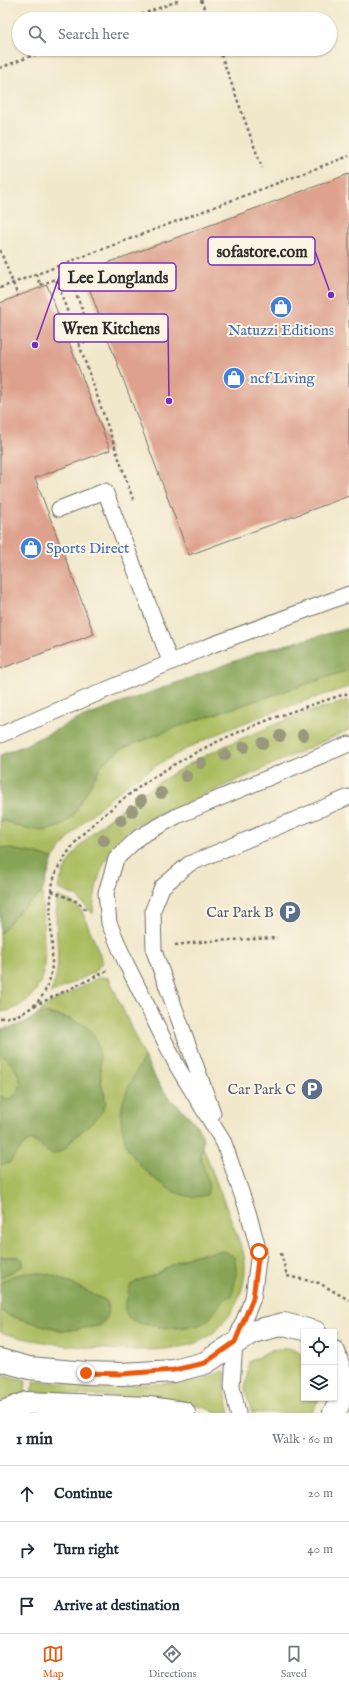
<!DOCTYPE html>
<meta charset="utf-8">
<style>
body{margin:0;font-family:"IM FELL English",serif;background:#f6f6f7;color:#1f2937}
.controls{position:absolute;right:12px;bottom:12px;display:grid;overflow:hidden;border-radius:0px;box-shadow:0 1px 3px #0004}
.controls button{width:36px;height:36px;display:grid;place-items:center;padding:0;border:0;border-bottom:1px solid #e0e1e3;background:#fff;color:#1f2937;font:20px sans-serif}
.stop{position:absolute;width:12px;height:12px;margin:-9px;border:3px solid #ea580c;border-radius:50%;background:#fff}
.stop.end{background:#ea580c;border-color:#fff;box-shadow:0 1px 4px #0008}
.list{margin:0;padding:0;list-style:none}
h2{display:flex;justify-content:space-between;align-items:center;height:52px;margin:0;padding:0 16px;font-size:17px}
h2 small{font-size:13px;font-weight:400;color:#747a83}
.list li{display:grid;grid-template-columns:26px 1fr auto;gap:12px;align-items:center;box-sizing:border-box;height:56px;padding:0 16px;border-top:1px solid #e0e1e3}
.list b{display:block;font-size:15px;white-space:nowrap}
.list em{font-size:13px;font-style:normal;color:#747a83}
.icon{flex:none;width:22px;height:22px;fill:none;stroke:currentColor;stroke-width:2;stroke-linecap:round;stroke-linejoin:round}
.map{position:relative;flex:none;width:349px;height:1413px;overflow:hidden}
.search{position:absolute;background:#fff;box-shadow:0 1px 3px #0004;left:12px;right:12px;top:12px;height:44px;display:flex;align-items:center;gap:10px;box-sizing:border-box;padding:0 14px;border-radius:22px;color:#747a83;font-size:15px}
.sheet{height:220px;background:#fff}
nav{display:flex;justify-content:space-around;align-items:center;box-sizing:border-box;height:56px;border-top:1px solid #e0e1e3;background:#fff;font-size:11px;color:#747a83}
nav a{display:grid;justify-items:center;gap:2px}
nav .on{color:#ea580c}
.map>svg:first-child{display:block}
.green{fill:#aabc5f;stroke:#6a7445;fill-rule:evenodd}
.forest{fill:#87a456;stroke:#596840}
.building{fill:#dda18d}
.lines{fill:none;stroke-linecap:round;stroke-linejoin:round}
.lane-casing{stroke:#706d63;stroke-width:17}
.street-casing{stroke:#706d63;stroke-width:24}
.path{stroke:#706d63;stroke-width:2.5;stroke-dasharray:3 3;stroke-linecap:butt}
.lane{stroke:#fff;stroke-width:15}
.street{stroke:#fff;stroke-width:22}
.tree{fill:#99987c}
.route{stroke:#ea580c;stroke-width:5}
.labels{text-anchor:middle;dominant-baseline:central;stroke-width:4;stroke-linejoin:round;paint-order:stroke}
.shop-label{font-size:15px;fill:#366cbe;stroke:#fcf5e5;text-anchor:start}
.service-label{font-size:15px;fill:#4e5e75;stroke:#fcf5e5;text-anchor:end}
.leader{fill:none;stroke:#7b2cbf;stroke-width:1.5}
.callout-dot{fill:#7b2cbf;stroke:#fcf5e5;stroke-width:1.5}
.callout{fill:#fcf5e5;stroke:#7b2cbf;stroke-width:1.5}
.callout-label{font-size:16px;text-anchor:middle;font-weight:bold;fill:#2b2b2b}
</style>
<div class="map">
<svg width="349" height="1413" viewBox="0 0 349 1413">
<rect width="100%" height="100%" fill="#fcf5e5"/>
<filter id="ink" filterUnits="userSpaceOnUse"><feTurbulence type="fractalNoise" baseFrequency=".025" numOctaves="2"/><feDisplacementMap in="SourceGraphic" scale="8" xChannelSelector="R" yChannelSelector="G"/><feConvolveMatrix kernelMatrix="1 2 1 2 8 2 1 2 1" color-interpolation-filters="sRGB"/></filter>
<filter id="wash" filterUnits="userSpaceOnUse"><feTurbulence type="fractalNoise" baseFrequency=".012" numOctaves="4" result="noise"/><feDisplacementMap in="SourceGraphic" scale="16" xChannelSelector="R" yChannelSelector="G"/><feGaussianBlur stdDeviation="0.9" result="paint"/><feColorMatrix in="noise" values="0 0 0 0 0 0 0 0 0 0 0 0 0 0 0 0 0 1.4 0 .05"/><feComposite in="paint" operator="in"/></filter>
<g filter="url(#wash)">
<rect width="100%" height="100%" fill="#f1e8cc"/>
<path class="green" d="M349 670V687C241 720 120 763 53 859L37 854 0 847V821H6L26 829 61 826 72 817 103 763 121 749 185 724Z
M349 700V730C295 754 240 779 186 804 166 813 143 817 126 832 104 853 94 884 93 914L76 896 58 889C65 855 94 830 120 810 164 776 209 751 260 731 276 724 292 717 308 712 322 708 335 705 349 700Z
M42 893C43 909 43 926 44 943 44 952 45 964 43 973 39 993 21 1011 0 1012V934L20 910Z
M57 896 70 901 82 911 103 962 93 973 50 994C60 973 58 960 57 937 56 923 56 910 57 896Z
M100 977 109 978 144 1057C126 1091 115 1109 128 1148L201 1160V1155L203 1147 243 1251C244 1256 245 1261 245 1266 246 1296 226 1330 198 1342 161 1359 40 1346 0 1332V1310L10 1316 63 1331 99 1326C106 1322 107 1314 109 1306 73 1285 41 1258 0 1283V1278L2 1276 22 1266 19 1257H0V1164L9 1163 24 1144 31 1140C40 1143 42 1151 53 1154L64 1150 72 1140 99 1114 105 1094C100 1083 101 1073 100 1061 96 1023 74 1017 40 1013L45 1006ZM219 1251 232 1295 224 1298 200 1325 177 1328H161L130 1318 134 1283 156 1274 182 1259 197 1255H209Z
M0 1053C14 1066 34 1086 8 1100L0 1096Z
M288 1348 297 1351 304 1356V1398H320L311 1413H252L245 1389 249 1362 269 1351Z
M224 1371 226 1373 224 1387 230 1413H216L204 1407 171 1400 31 1392 34 1381 95 1386 157 1384 198 1381Z
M0 1375 26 1380 25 1394 0 1402Z"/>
<path class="forest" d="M349 628V670L185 724 121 749 103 763 72 817 61 826 45 831 26 829 6 821H0V755L23 746 76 720 262 651Z
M0 847 37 854 53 859 42 893 20 910 0 934Z
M40 1013C55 1015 81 1019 91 1031 102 1046 100 1067 101 1084 102 1091 107 1097 105 1105 100 1120 82 1129 72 1140 69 1143 67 1147 64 1150 61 1152 56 1153 53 1154 41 1150 40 1143 31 1140L24 1144 9 1163 0 1164V1096L8 1100C34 1086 14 1066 0 1053V1029L13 1027 28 1021Z
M144 1057C151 1070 158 1084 168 1096 180 1109 196 1119 202 1136 205 1144 199 1152 201 1160 204 1172 212 1182 207 1195 177 1205 143 1172 128 1149 124 1140 122 1128 121 1119 121 1096 134 1076 144 1057Z
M219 1251H225L234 1257C238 1271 235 1282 232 1295 216 1302 215 1320 199 1325 185 1329 133 1329 126 1314 124 1309 125 1303 127 1299 128 1293 128 1286 134 1283 140 1278 150 1278 157 1274 170 1267 180 1259 195 1255 203 1253 210 1254 219 1251Z
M0 1257H19L23 1260V1266L0 1278Z
M26 1273H41L53 1275 107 1301C109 1309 107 1321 99 1326L63 1331 10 1316 0 1310V1283L12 1276Z"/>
<g id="blocks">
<path class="building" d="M349 174V496L189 555 83 272Z
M47 285 110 450 35 478 94 634 0 669V303Z"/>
</g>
</g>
<g filter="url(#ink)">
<use href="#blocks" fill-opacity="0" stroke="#706d63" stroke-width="1"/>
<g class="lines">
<g class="lane-casing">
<path id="lane" d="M59 509 105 491 170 661
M0 735 209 646 349 594
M213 1113 154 951 153 910 162 887 189 864 349 797
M238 1413 232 1386 235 1342 253 1298 259 1252 248 1212 224 1143 177 1066 126 963 109 923 106 893 116 859 139 837 177 816 349 744"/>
</g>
<g class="street-casing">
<path id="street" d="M0 1360 29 1368 86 1373 122 1374 174 1371 205 1363 252 1332 284 1324 315 1332
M0 1413 27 1403 149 1408 184 1413
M334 1413 338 1406 343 1380 334 1352"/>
</g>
<path class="path" d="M201 0 208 19
M130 19 180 0
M219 49 262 168
M0 68 49 49
M0 250 18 296
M37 274 40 285 56 279 79 344 93 339 65 264
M0 288 349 156
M79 344 133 499 130 500
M52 891 78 902 86 910
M175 945 209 941 277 938
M34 1006 107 971
M0 1018C32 1017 51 994 52 963 53 934 47 906 54 878 56 870 62 861 67 854 78 836 95 822 111 809 181 750 263 719 349 693
M281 1253 287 1276 319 1283 349 1300"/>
<use href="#lane" class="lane"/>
<use href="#street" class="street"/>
</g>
<g class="tree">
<circle cx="303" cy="735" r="6"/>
<circle cx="280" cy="736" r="6"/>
<circle cx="263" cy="743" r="6"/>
<circle cx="244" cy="747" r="6"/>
<circle cx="225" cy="755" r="6"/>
<circle cx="201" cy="763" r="6"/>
<circle cx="186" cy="776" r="6"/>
<circle cx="161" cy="793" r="6"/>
<circle cx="141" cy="801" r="6"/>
<circle cx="132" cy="811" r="6"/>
<circle cx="121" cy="820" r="6"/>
<circle cx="104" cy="840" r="6"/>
</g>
</g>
<g class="lines" filter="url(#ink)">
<path class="route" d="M86 1373 122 1374 174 1370 205 1363 235 1342 253 1298 259 1252"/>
</g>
<defs>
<g id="shop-disc" transform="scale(1.15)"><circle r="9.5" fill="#3f7fe0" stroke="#fcf5e5"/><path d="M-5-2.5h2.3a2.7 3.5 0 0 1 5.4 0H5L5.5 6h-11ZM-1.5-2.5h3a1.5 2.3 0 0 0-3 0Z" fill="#fff"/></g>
<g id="parking-disc" transform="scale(1.15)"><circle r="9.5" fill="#5c6f8a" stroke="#fcf5e5"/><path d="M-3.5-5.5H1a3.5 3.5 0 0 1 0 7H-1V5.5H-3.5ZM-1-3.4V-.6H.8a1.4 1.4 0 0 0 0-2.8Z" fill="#fff"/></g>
</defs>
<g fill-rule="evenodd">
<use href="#shop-disc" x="281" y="307"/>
<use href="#shop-disc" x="234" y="378"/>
<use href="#shop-disc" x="31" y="548"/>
<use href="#parking-disc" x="290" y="912"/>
<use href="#parking-disc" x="312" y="1089"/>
</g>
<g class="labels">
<g class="shop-label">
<text x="281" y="330" text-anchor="middle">Natuzzi Editions</text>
<text x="250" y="378">ncf Living</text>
<text x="46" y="548">Sports Direct</text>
</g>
<g class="service-label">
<text x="274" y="912">Car Park B</text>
<text x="296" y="1089">Car Park C</text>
</g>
</g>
<path class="leader" d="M331 295L315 251M35 345L59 277M169 401L168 328"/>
<g class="callout-dot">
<circle cx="331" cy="295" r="4"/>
<circle cx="35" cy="345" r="4"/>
<circle cx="169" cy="401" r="4"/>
</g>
<g class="callout">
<rect x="208" y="237" width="107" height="28" rx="4"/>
<rect x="59" y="263" width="117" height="28" rx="4"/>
<rect x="54" y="314" width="114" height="28" rx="4"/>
</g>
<g class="callout-label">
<text x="262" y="257">sofastore.com</text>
<text x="118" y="283">Lee Longlands</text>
<text x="111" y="334">Wren Kitchens</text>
</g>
</svg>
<div class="controls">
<button><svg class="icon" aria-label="locate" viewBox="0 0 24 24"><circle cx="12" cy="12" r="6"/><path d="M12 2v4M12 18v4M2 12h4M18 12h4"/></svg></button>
<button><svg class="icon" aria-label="layers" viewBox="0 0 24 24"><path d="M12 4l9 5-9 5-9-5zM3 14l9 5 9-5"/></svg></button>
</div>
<div class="stop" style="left:259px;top:1252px"></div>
<div class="stop end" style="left:86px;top:1373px"></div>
<div class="search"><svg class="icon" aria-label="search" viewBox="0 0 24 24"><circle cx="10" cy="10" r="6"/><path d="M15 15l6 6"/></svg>Search here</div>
</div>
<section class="sheet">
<h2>1 min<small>Walk · 60 m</small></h2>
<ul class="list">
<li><svg class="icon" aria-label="ahead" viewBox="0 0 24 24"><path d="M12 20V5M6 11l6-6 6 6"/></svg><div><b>Continue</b></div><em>20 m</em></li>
<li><svg class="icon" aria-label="right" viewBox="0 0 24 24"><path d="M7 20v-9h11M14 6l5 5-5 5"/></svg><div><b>Turn right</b></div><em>40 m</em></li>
<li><svg class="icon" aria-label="arrive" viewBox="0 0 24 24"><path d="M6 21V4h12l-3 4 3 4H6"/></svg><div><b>Arrive at destination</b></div></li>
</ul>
</section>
<nav>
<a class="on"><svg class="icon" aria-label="map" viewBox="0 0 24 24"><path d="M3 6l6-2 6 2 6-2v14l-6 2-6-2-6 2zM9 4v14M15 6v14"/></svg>Map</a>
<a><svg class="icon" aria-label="directions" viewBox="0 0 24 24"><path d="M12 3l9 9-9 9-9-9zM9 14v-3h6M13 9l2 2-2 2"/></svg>Directions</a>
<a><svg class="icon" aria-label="saved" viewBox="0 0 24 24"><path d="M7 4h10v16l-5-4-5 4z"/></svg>Saved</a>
</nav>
